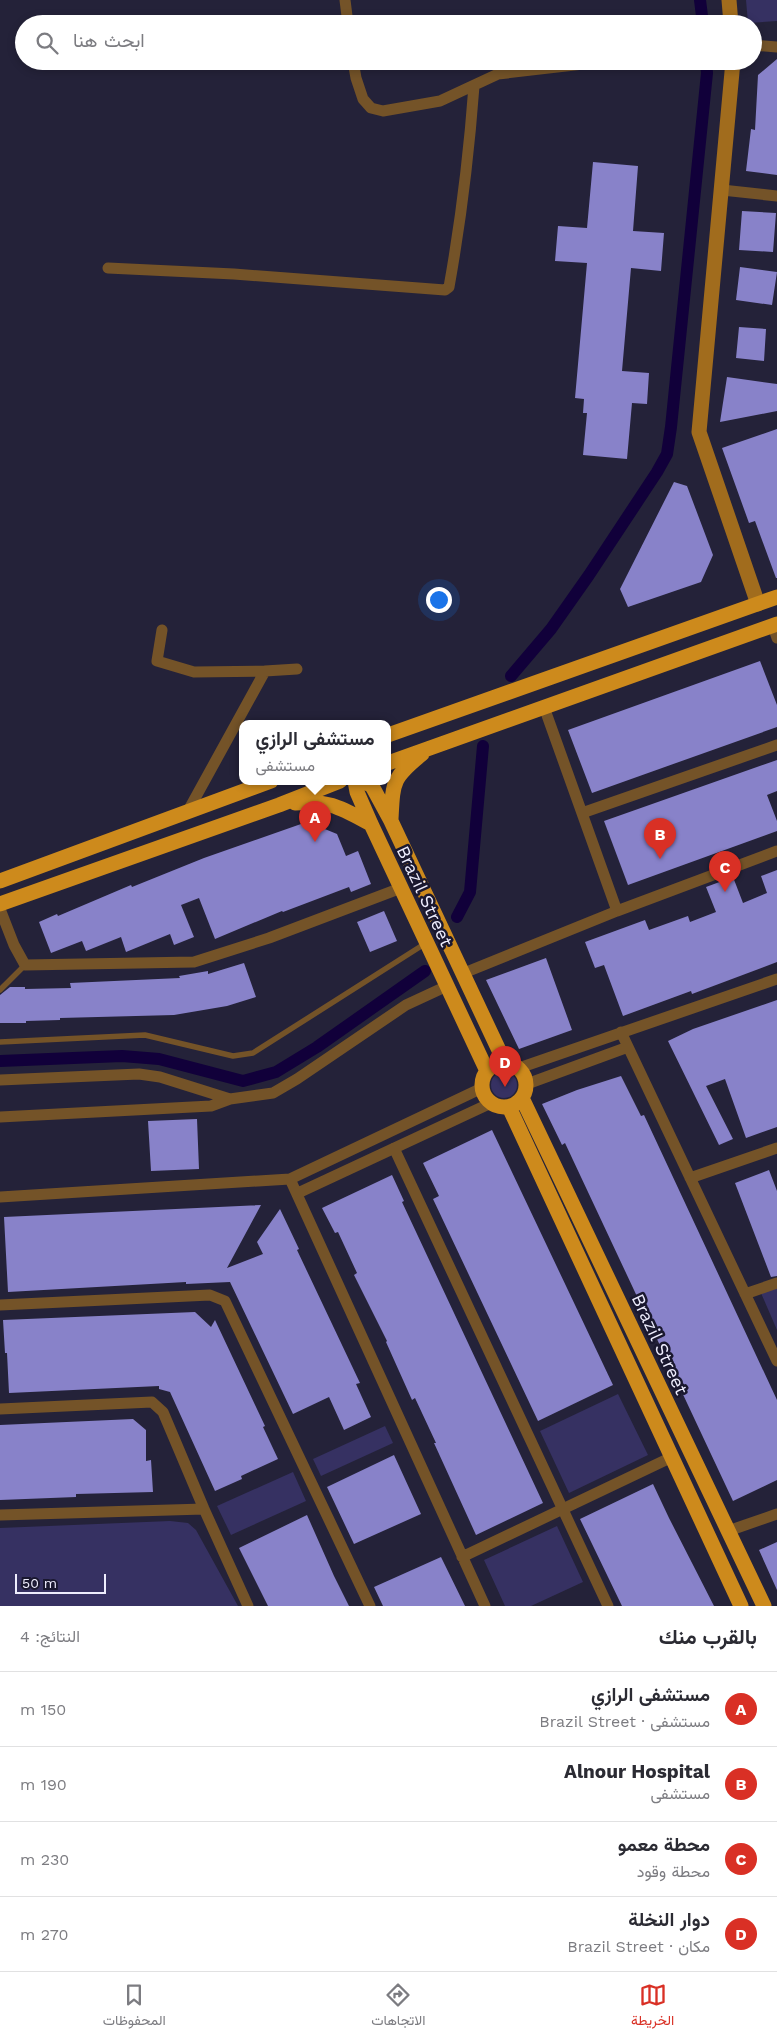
<!DOCTYPE html>
<html lang="ar">
<meta charset="utf-8">
<style>
body{margin:0;font-family:"Work Sans",Vazirmatn,sans-serif;background:#f7f7f7;color:#2b2b33;direction:rtl}
.scale{position:absolute;left:15px;bottom:12px;width:91px;box-sizing:border-box;padding-left:5px;border:2px solid #eeedfd;border-top:0;font-size:14px;line-height:18px;white-space:nowrap;color:#eeedfd;-webkit-text-stroke:4px #1a182f;paint-order:stroke}
.you{position:absolute;left:438px;top:599px;width:18px;height:18px;margin:-12px;border:4px solid #fff;border-radius:50%;background:#1a73e8;box-shadow:0 0 0 8px #1a73e833}
.badge{display:grid;place-items:center;width:32px;height:32px;border-radius:50%;background:#d93025;color:#fff;font-size:16px;font-weight:700}
.pin{position:absolute;translate:-50% -41px;filter:drop-shadow(0 1px 2px #0008)}
.pin::after{content:'';position:absolute;top:26px;width:18px;height:15px;background:inherit;clip-path:polygon(0 0,100% 0,50% 100%)}
.popup{position:absolute;left:239px;top:720px;width:152px;height:65px;box-sizing:border-box;display:grid;place-content:center;border-radius:10px;background:#fff;filter:drop-shadow(0 1px 4px #0005);font-size:16px;white-space:nowrap;color:#7c7c81}
.popup b{font-size:19px;color:#2b2b33}
.popup::after{content:'';position:absolute;left:50%;top:100%;margin-left:-10px;border:10px solid transparent;border-top-color:#fff}
.list{margin:0;padding:0;list-style:none}
h2{display:flex;justify-content:space-between;align-items:center;height:65px;margin:0;padding:0 20px;font-size:21px}
h2 small{font-size:16px;font-weight:400;color:#7c7c81}
.list li{display:grid;grid-template-columns:32px 1fr auto;gap:15px;align-items:center;box-sizing:border-box;height:75px;padding:0 20px;border-top:1px solid #e1e1e2}
.list b{display:block;font-size:19px;white-space:nowrap}
.list p{margin:0;font-size:16px;white-space:nowrap;color:#7c7c81}
.list em{font-size:16px;font-style:normal;color:#7c7c81}
.icon{flex:none;width:28px;height:28px;fill:none;stroke:currentColor;stroke-width:2;stroke-linecap:round;stroke-linejoin:round}
.map{position:relative;flex:none;width:777px;height:1606px;overflow:hidden;direction:ltr}
.search{position:absolute;background:#fff;box-shadow:0 2px 8px #0003;left:15px;right:15px;top:15px;height:55px;display:flex;align-items:center;gap:12px;box-sizing:border-box;padding:0 18px;border-radius:28px;color:#7c7c81;font-size:19px}
.sheet{height:365px;background:#fff}
nav{display:flex;justify-content:space-around;align-items:center;box-sizing:border-box;height:70px;border-top:1px solid #e1e1e2;background:#fff;font-size:14px;color:#7c7c81}
nav a{display:grid;justify-items:center;gap:2px}
nav .on{color:#d93025}
.map>svg:first-child{display:block}
.green{fill:#363162}
.lines{fill:none;stroke-linecap:round;stroke-linejoin:round}
.canal{stroke:#11003a;stroke-width:12}
.building{fill:#8882c9}
.service{stroke:#745328;stroke-width:5.5}
.minor{stroke:#745328;stroke-width:11}
.secondary{stroke:#a16c1d;stroke-width:15}
.trunk{stroke:#cd8a1c;stroke-width:15}
.labels{text-anchor:middle;dominant-baseline:central;stroke-width:5;stroke-linejoin:round;paint-order:stroke}
.street-label{font-size:18px;fill:#eeedfd;stroke:#1a182f}
</style>
<div class="map">
<svg width="777" height="1606" viewBox="0 0 777 1606">
<rect width="100%" height="100%" fill="#242239"/>
<path class="green" d="M746 0H777V21L748 23Z
M491 1085a13 13 0 1 1 26 0a13 13 0 1 1-26 0Z
M777 1288V1330L761 1293Z
M618 1394 648 1455 569 1493 540 1431Z
M385 1426 393 1443 321 1476 313 1459Z
M293 1472 306 1501 231 1535 217 1506Z
M170 1521 188 1523 196 1530 238 1606H0V1528Z
M557 1526 583 1582 531 1606H505L484 1560Z"/>
<g class="lines">
<path class="canal" d="M700 0 703 24
M511 676 551 629 589 575 657 472 667 454 671 427 707 73 706 61
M457 917 470 892 483 746
M0 1061 122 1056 159 1059 243 1081 276 1072 317 1047 425 971"/>
</g>
<path class="building" d="M777 59V175L746 171 751 129 755 130 758 75Z
M593 162 638 166 633 231 664 233 661 271 631 268 622 371 649 373 647 404 632 403 627 459 583 455 587 413H583L584 399 575 398 587 263 555 261 558 226 587 228Z
M742 211 776 213 773 252 739 250Z
M740 267 777 272 772 305 736 300Z
M739 327 766 329 764 361 736 358Z
M727 377 777 384V411L720 422Z
M777 429V578H776L755 521 749 523 722 448Z
M674 482 687 486 713 555 701 582 628 607 620 589Z
M760 661 777 705V727L592 793 568 730Z
M777 760V791L767 795 777 821V831L628 885 604 821Z
M301 824 315 825 337 834 346 856 358 851 371 884 351 892 349 887 283 912 282 911 215 939 199 898 181 905 194 937 174 945 170 934 126 952 121 937 86 951 82 941 51 953 39 922 57 914 58 916 131 885 132 887 204 858Z
M777 870V962L692 994 691 991 623 1016 604 965 595 968 585 942 645 920 649 930 688 916 690 922 716 912 706 887 733 877 743 903 767 893 761 876Z
M384 911 397 941 370 952 357 922Z
M546 958 572 1030 519 1049 486 980Z
M244 963 256 997 227 1006 174 1015 60 1018V1020L26 1021V1023H0V995L10 987H25V989L71 988 70 983 180 978 179 976 208 971V974Z
M777 1000V1127L746 1138 725 1079 706 1086 733 1139 719 1145 668 1041 693 1029Z
M621 1076 641 1116 644 1115 777 1400V1480L733 1501 565 1143 562 1145 542 1104 577 1090Z
M197 1119 199 1169 151 1171 148 1121Z
M492 1130 613 1385 538 1421 433 1199 439 1196 423 1163Z
M769 1170 777 1191V1276L771 1277 735 1183Z
M392 1175 404 1201 402 1202 543 1503 476 1535 434 1443H436L415 1398 412 1400 386 1342 387 1341 354 1275 357 1273 338 1232 335 1233 322 1208Z
M261 1205 227 1268 263 1254 257 1242 280 1209 299 1249 297 1250 360 1383 356 1384 371 1417 344 1430 329 1397 293 1414 230 1282 186 1284V1282L8 1292 4 1217Z
M195 1312 211 1327 215 1320 265 1426 263 1427 278 1459 241 1476 242 1479 215 1491 170 1392 159 1389V1386L9 1393 7 1353H5L3 1320Z
M133 1419 146 1430V1461L151 1460 153 1492 76 1494V1497L0 1500V1425Z
M394 1455 421 1514 354 1544 327 1487Z
M653 1484 669 1518 714 1606H622L580 1519Z
M307 1515 334 1576 349 1606H268L239 1548Z
M777 1542V1590L759 1550Z
M441 1557 465 1606H383L374 1587Z"/>
<g class="lines">
<path class="service" d="M0 990 25 965
M0 1042 145 1035 233 1056 253 1053 426 943"/>
<path class="minor" d="M345 0 348 24
M753 45 777 47
M353 61 356 78 363 99 371 108 383 111 440 101 498 74 609 61
M722 190 777 196
M108 268 234 274 445 290 449 287C461 220 469 154 474 86
M773 626 777 638
M162 630 157 661 194 672 265 671 188 811
M265 671 297 669
M544 707 617 911
M582 813 777 745
M0 909 14 945 25 965 194 962 269 938 401 888
M464 973 617 911 777 851
M621 1032 777 1361
M519 1068 777 979
M0 1080 139 1074 160 1077 230 1099 273 1093 297 1079 406 1005 447 986
M527 1084 628 1047
M0 1117 211 1106 230 1099
M394 1148 608 1606
M690 1178 777 1148
M290 1179 485 1606
M298 1193 491 1103
M0 1197 290 1179 482 1088
M745 1294 777 1283
M0 1305 210 1295 225 1301 370 1606
M0 1409 152 1402 163 1412 204 1509 248 1606
M0 1515 204 1509
M728 1531 777 1514
M462 1557 672 1457"/>
<path class="secondary" d="M729 0 731 24
M733 61 699 432 758 604"/>
<path class="trunk" d="M388 735 777 597
M388 763 777 624
M355 781 357 792 371 824 487 1071
M363 781 372 786 391 821 505 1063
M295 803C330 800 341 808 371 824
M391 819C393 782 392 778 422 754
M0 881 271 781
M0 904 279 805 340 781
M482 1085a22 22 0 1 1 44 0a22 22 0 1 1-44 0Z
M522 1098 764 1606
M509 1107 741 1606"/>
</g>
<g class="labels">
<g class="street-label">
<text transform="translate(425 896) rotate(65)">Brazil Street</text>
<text transform="translate(660 1344) rotate(65)">Brazil Street</text>
</g>
</g>
</svg>
<div class="scale">50 m</div>
<div class="you"></div>
<div class="pin badge" style="left:315px;top:842px">A</div>
<div class="popup"><b>مستشفى الرازي</b>مستشفى</div>
<div class="pin badge" style="left:660px;top:859px">B</div>
<div class="pin badge" style="left:725px;top:892px">C</div>
<div class="pin badge" style="left:505px;top:1087px">D</div>
<div class="search"><svg class="icon" aria-label="search" viewBox="0 0 24 24"><circle cx="10" cy="10" r="6"/><path d="M15 15l6 6"/></svg>ابحث هنا</div>
</div>
<section class="sheet">
<h2>بالقرب منك<small>النتائج: 4</small></h2>
<ul class="list">
<li><span class="badge">A</span><div><b>مستشفى الرازي</b><p>مستشفى · Brazil Street</p></div><em>150 m</em></li>
<li><span class="badge">B</span><div><b>Alnour Hospital</b><p>مستشفى</p></div><em>190 m</em></li>
<li><span class="badge">C</span><div><b>محطة معمو</b><p>محطة وقود</p></div><em>230 m</em></li>
<li><span class="badge">D</span><div><b>دوار النخلة</b><p>مكان · Brazil Street</p></div><em>270 m</em></li>
</ul>
</section>
<nav>
<a class="on"><svg class="icon" aria-label="map" viewBox="0 0 24 24"><path d="M3 6l6-2 6 2 6-2v14l-6 2-6-2-6 2zM9 4v14M15 6v14"/></svg>الخريطة</a>
<a><svg class="icon" aria-label="directions" viewBox="0 0 24 24"><path d="M12 3l9 9-9 9-9-9zM9 14v-3h6M13 9l2 2-2 2"/></svg>الاتجاهات</a>
<a><svg class="icon" aria-label="saved" viewBox="0 0 24 24"><path d="M7 4h10v16l-5-4-5 4z"/></svg>المحفوظات</a>
</nav>
